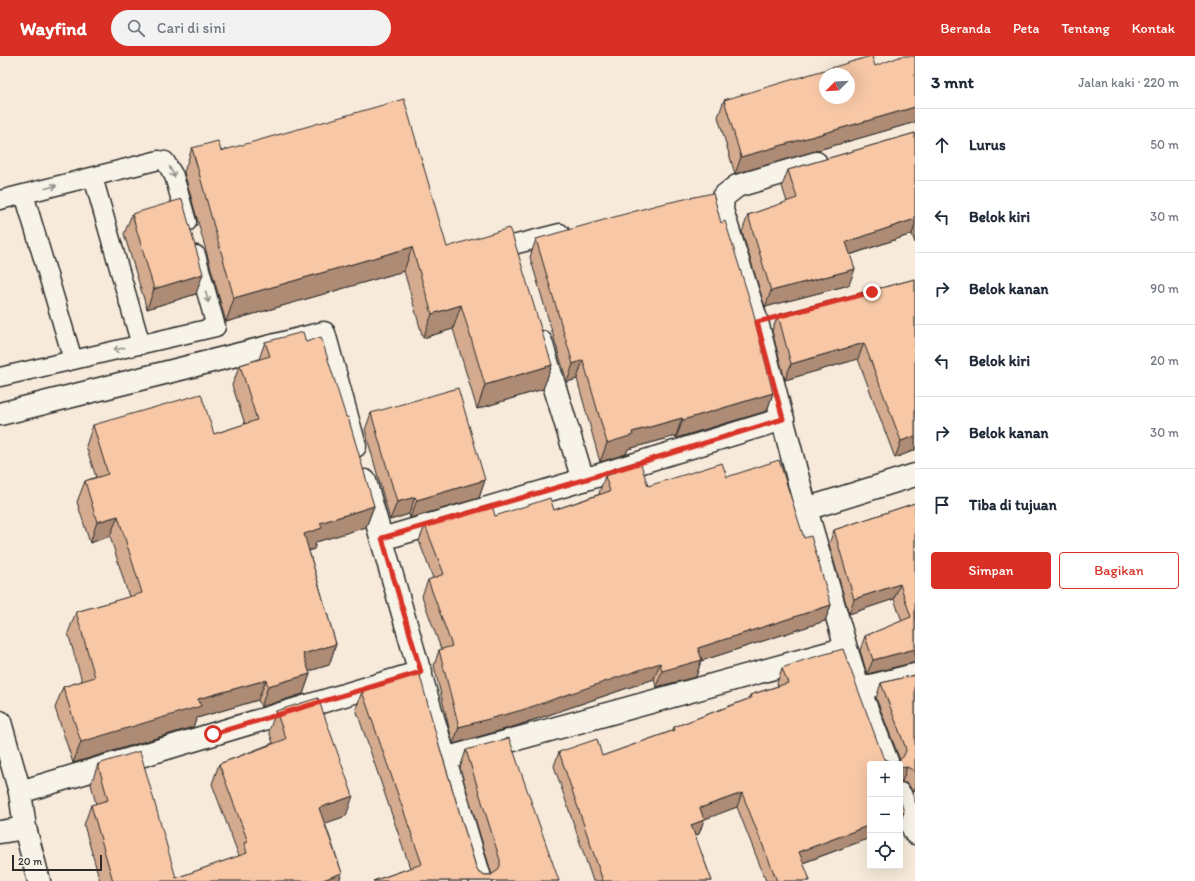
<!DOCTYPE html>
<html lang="id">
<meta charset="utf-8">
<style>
body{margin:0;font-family:Itim,sans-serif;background:#f2f2f3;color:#1f2937}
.controls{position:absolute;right:12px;bottom:12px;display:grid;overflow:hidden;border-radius:4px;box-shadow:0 4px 16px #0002}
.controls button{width:36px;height:36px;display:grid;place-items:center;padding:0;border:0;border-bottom:1px solid #e0e1e3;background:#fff;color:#1f2937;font:20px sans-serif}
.compass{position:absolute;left:819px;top:12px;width:36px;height:36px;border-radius:50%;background:#fff;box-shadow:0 4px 16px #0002;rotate:246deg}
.scale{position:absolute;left:12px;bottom:10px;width:90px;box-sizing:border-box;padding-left:4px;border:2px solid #2b2b2b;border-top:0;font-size:11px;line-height:14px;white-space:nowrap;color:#2b2b2b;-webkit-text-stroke:3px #f7f3e8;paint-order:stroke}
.stop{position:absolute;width:12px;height:12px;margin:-9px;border:3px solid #d93025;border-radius:50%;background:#fff}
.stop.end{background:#d93025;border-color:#fff;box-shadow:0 1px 4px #0008}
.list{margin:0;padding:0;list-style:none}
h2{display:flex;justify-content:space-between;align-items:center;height:52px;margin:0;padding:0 16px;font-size:17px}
h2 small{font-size:13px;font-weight:400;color:#747a83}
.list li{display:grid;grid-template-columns:26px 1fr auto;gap:12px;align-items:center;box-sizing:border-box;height:72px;padding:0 16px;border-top:1px solid #e0e1e3}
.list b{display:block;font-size:15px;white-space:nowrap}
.list em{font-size:13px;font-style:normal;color:#747a83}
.actions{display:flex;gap:8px;padding:12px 16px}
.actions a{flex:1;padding:9px 0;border:1px solid #d93025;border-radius:4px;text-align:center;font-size:14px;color:#d93025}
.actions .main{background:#d93025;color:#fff}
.icon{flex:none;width:22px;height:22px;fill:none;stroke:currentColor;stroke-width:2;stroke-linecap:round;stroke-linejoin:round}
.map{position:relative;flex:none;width:915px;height:825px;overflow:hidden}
header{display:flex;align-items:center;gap:24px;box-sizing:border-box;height:56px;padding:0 20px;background:#d93025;color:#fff}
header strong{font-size:19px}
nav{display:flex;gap:22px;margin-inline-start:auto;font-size:14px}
.search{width:280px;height:36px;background:#f2f2f3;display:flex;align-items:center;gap:10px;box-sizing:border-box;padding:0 14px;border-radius:22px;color:#747a83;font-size:15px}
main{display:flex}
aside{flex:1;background:#fff}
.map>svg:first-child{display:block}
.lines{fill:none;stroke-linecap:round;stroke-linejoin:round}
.service-casing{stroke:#2b2b2b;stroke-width:21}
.minor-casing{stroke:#2b2b2b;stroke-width:25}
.secondary-casing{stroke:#2b2b2b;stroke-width:25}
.service{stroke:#f7f3e8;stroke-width:18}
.minor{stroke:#f7f3e8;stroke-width:22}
.secondary{stroke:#f7f3e8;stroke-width:22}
.wall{fill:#d4ab8f;stroke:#2b2b2b}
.shaded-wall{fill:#ad8b74;stroke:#2b2b2b}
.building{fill:#f7c7a6;stroke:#2b2b2b;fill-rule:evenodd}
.oneway{stroke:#918f8a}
.route{stroke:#d93025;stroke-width:5}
</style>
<header>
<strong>Wayfind</strong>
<div class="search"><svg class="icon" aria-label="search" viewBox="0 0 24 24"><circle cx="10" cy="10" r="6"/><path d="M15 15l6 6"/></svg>Cari di sini</div>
<nav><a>Beranda</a><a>Peta</a><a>Tentang</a><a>Kontak</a></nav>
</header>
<main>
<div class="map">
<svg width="915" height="825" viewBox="0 0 915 825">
<rect width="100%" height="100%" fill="#f7eadb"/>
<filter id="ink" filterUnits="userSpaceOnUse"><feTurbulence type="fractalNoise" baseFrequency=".025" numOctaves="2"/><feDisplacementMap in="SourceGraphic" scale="8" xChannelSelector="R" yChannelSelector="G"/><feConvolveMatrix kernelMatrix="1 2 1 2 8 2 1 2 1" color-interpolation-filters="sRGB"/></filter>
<g filter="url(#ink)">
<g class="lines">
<g class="service-casing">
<path id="service" d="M93 121 141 289
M24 138 73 304
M0 144 159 104 165 105 174 120 187 166
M513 189 560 177
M0 321 216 271 196 199"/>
</g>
<g class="minor-casing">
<path id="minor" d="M816 107 737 130 723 141 722 154 757 266 806 453 846 592 859 633 888 708
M541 286 583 424
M0 358 324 277 355 390
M365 425C403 558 441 692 481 825
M806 453 915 419
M382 483 583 424 783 363
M859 633 915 619
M444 703 832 596
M20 736 421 616
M900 738 915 777
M0 776 25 772"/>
</g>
<g class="secondary-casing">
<path id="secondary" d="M0 666 20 736 25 772 39 825"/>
</g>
<use href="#service" class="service"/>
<use href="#minor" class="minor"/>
<use href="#secondary" class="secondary"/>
</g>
<path class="wall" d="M875 10 912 67 735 118 718 61 724 44Z
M915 77V187L912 178 850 199 849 229 765 251 742 176 748 159 787 146 782 130 788 114Z
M192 92 221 95 447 191 552 309 543 333 477 353 453 273 423 282 404 215 226 266 184 116Z
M132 158 196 238 147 253 124 178Z
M721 167 773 337 767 355 676 382V380L628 393 626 398 600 406 577 323 567 326 530 201 536 183Z
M915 223V394L895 402 858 303 785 324 772 275 778 259Z
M265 286H306L374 450 366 471 316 486 314 493 309 495 336 588 329 609 309 615 310 618 303 638 261 651 258 644 197 662 193 671 73 707 55 652 63 631 82 625 68 577 76 556 129 541 110 480 90 487 77 446 85 425 96 421 86 390 93 369 214 378 245 368 232 329 240 309 259 303Z
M371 357 485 424 479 442 410 462 409 458 390 464 365 374Z
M613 413 648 430 727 421 804 482 831 549 825 565 701 605 696 621 656 631 654 623 516 670 453 688 434 610 439 594 441 593 422 540 428 524 433 522 419 485 425 469 495 460 554 454 600 438 599 437 605 420 611 418Z
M915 447V607H912L867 618 860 594 865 580 902 565 894 543 849 558 829 488 834 474Z
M782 612 882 698 885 703 891 706 898 705 900 704 876 642 881 627 915 619V735L913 736 908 728 902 726 870 708V782L803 807 810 825H766L737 751 704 763 699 778 695 780 712 825H593L554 710 559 696 602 700 672 675 674 671 748 643 750 639 778 630 777 627Z
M362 635 439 689 476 811 479 816 485 819H492L460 712 466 694 559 825H373L410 812 356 653Z
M276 655 346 760 325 767 342 817 339 825H100L84 769 91 749 96 748 91 728 98 708 176 822 239 800 212 728 219 708 273 687 269 675Z"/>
<path class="shaded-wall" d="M915 51V67H912L735 118 741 101Z
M915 163V169L912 178 840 202 846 186Z
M412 191 404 215 226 266 234 242Z
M855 213 849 229 765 251 771 235Z
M203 218 196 238 147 253 154 233Z
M461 249 453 273 423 282 432 258Z
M864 287 858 303 785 324 791 308Z
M583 304 577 323 567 326 573 308Z
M552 309 543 333 477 353 485 329Z
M773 337 767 355 676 382 683 364Z
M682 362 676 380 628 393 626 398 600 406 607 387 632 376Z
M915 380V394L895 402 901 385Z
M485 424 479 442 410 462 417 444Z
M415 441 409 458 390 464 397 446Z
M374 450 366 471 316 486 314 493 296 498 304 478 320 467Z
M118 460 110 480 90 487 97 466Z
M900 528 894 543 849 558 854 543Z
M831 549 825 565 701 605 696 621 656 631 662 615 698 592Z
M336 588 329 609 296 619 303 598Z
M915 593V607H912L867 618 873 604Z
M660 607 654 623 516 670 453 688 459 671Z
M310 618 303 638 261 651 268 630Z
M266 624 258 644 197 662 193 671 73 707 81 686 198 643Z
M907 711 902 726H900V712Z
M915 730V735L913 736Z
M742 737 737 751 695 767 700 752Z
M353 740 346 760 312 772 319 752Z
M904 756 900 768V758Z
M704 764 699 778 685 783 691 769Z
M870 769V782L794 810 799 796Z
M342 817 339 825H320Z"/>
<path class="building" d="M871 0H872L875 10 902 0H915V51L741 101 724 44ZM825 18H849V42H825Z
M404 43 447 191 509 172 514 184 552 309 485 329 461 249 432 258 412 191 234 242 192 92 218 85 221 95Z
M915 77V163L846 186 855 213 771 235 748 159 797 142 788 114Z
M713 137 721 167 725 165 752 251 773 337 683 364 682 362 632 376 633 379 607 387 583 304 573 308 536 183 657 149Z
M182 143 203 218 154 233 132 158Z
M915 223V380L901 385 864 287 791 308 778 259Z
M303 276 306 286 321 281 346 361H348L374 450 320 467 322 472 304 478 336 588 303 598 310 618 268 630 266 624 198 643 201 650 81 686 63 631 95 621 76 556 142 537 118 460 97 466 85 425 108 418 93 369 201 338 214 378 257 364 240 309 270 300 265 286Z
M458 332 485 424 417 444 415 441 397 446 371 357Z
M779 404 804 482 811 480 831 549 698 592 702 604 662 615 660 607 522 654 459 671 439 594 452 590 428 524 444 518 425 469 492 449 495 460 550 442 554 454 610 435 605 420 614 417 613 413 640 405 648 430 722 407 727 421Z
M915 447V593L873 604 865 580 911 561 900 528 854 543 834 474Z
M843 593 882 698 885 703 891 706 898 705 903 701 906 695 905 690 881 627 915 619V717L913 714 907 711 900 712V708H870V769L799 796 810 824 807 825H777L742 737 700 752 704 764 691 769 712 825H603L559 696 597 683 602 700 675 674 674 671 751 642 750 639 788 627 782 612 804 604Z
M419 616 439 689 476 811 479 816 485 819H491L497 815 500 810V804L466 694 509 682 559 825H373L422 808 362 635Z
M318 642 353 740 319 752 342 817 320 825H113L91 749 108 744 98 708 140 695 176 822 247 797 244 787 248 786 219 708 286 683 276 655Z
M900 743 904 756 900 758Z"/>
<defs><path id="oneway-shaft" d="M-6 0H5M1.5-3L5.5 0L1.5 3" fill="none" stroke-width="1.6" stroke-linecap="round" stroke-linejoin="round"/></defs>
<g class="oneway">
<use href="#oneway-shaft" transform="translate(172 116) rotate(65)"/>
<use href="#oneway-shaft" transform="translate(51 131) rotate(-14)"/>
<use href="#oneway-shaft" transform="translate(207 241) rotate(75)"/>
<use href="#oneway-shaft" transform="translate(119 293) rotate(168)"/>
</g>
</g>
<g class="lines" filter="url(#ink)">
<path class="route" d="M213 678 421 616 382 482 583 424 783 363 757 266 872 236"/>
</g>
</svg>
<div class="controls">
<button>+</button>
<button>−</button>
<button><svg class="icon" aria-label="locate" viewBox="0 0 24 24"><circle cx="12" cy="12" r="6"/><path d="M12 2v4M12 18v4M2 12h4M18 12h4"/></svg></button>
</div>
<svg class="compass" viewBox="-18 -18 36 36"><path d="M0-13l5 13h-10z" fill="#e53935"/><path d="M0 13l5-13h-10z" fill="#747a83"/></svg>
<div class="scale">20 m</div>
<div class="stop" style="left:213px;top:678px"></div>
<div class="stop end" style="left:872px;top:236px"></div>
</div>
<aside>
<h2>3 mnt<small>Jalan kaki · 220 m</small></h2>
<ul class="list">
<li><svg class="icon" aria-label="ahead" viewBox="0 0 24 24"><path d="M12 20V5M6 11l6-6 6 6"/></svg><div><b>Lurus</b></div><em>50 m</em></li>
<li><svg class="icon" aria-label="left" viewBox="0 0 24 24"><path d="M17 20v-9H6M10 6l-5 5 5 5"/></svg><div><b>Belok kiri</b></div><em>30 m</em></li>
<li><svg class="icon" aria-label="right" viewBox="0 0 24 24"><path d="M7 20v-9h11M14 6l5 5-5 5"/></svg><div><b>Belok kanan</b></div><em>90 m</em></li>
<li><svg class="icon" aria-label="left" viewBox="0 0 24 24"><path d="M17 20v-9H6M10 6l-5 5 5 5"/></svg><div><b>Belok kiri</b></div><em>20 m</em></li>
<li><svg class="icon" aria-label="right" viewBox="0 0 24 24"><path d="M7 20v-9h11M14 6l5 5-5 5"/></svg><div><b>Belok kanan</b></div><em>30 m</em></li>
<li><svg class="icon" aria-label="arrive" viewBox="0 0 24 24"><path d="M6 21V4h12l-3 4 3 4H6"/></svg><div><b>Tiba di tujuan</b></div></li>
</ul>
<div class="actions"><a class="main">Simpan</a><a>Bagikan</a></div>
</aside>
</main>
